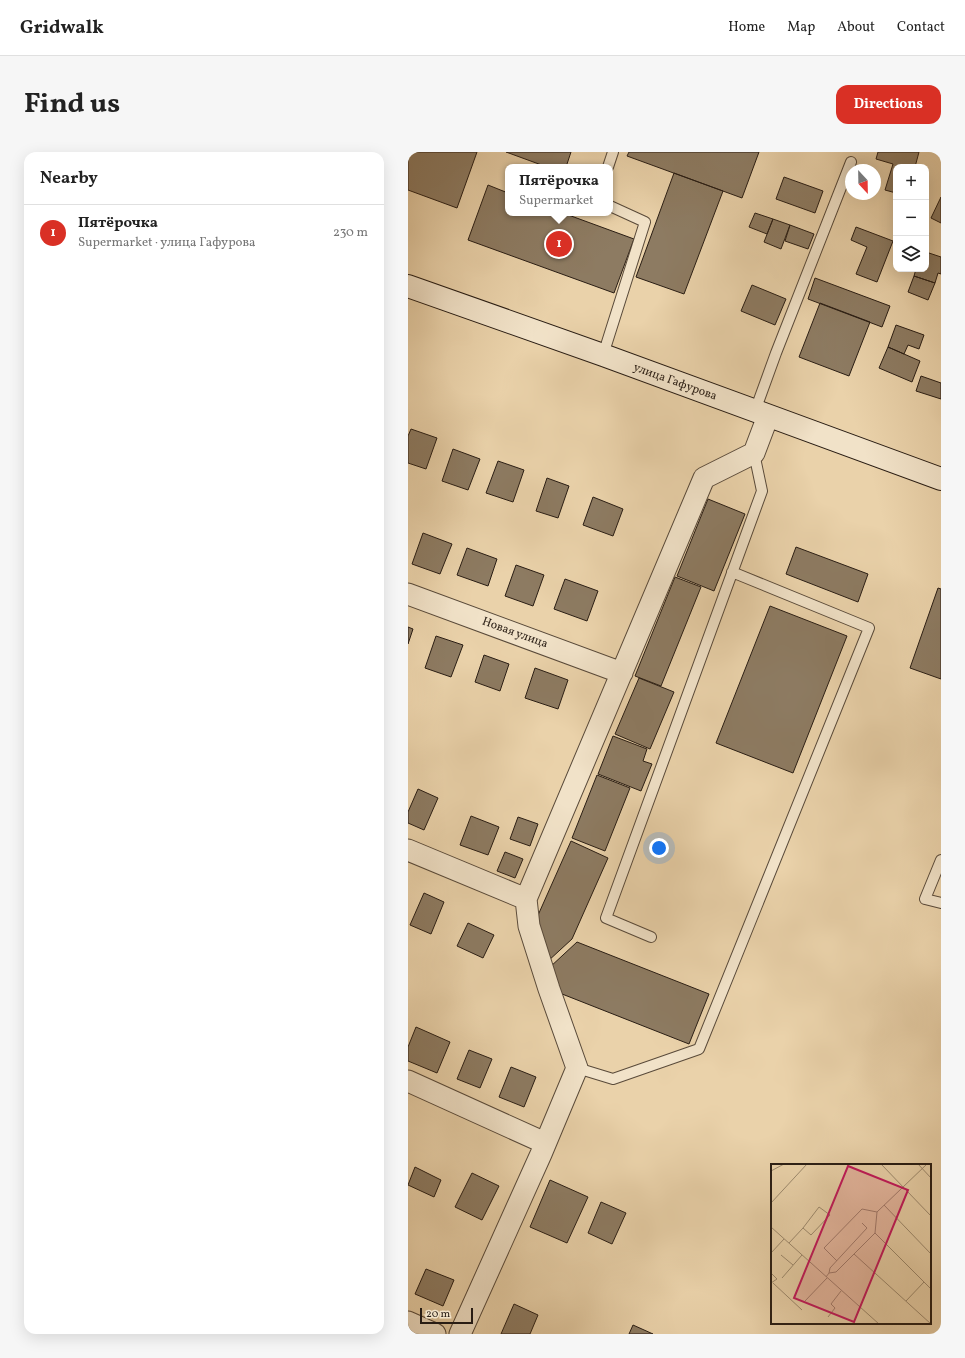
<!DOCTYPE html>
<meta charset="utf-8">
<style>
body{margin:0;font-family:Vollkorn,serif;background:#f6f6f6;color:#222}
.controls{position:absolute;right:12px;top:12px;display:grid;overflow:hidden;border-radius:8px;box-shadow:0 4px 16px #0002}
.controls button{width:36px;height:36px;display:grid;place-items:center;padding:0;border:0;border-bottom:1px solid #e0e0e0;background:#fff;color:#222;font:20px sans-serif}
.compass{position:absolute;left:437px;top:12px;width:36px;height:36px;border-radius:50%;background:#fff;box-shadow:0 4px 16px #0002;rotate:158deg}
.scale{position:absolute;left:12px;bottom:10px;width:53px;box-sizing:border-box;padding-left:4px;border:2px solid #291d14;border-top:0;font-size:11px;line-height:14px;white-space:nowrap;color:#291d14;-webkit-text-stroke:3px #f1e2c8;paint-order:stroke}
.you{position:absolute;left:251px;top:696px;width:14px;height:14px;margin:-10px;border:3px solid #fff;border-radius:50%;background:#1a73e8;box-shadow:0 0 0 6px #1a73e833}
.badge{display:grid;place-items:center;width:26px;height:26px;border-radius:50%;background:#d93025;color:#fff;font-size:13px;font-weight:700}
.pin{position:absolute;translate:-50% -50%;border:2px solid #fff;box-shadow:0 1px 4px #0006}
.popup{position:absolute;left:97px;top:12px;width:108px;height:52px;box-sizing:border-box;display:grid;place-content:center;border-radius:8px;background:#fff;filter:drop-shadow(0 1px 3px #0005);font-size:13px;white-space:nowrap;color:#767676}
.popup b{font-size:15px;color:#222}
.popup::after{content:'';position:absolute;left:50%;top:100%;margin-left:-8px;border:8px solid transparent;border-top-color:#fff}
.list{margin:0;padding:0;list-style:none}
h2{display:flex;justify-content:space-between;align-items:center;height:52px;margin:0;padding:0 16px;font-size:17px}
h2 small{font-size:13px;font-weight:400;color:#767676}
.list li{display:grid;grid-template-columns:26px 1fr auto;gap:12px;align-items:center;box-sizing:border-box;height:56px;padding:0 16px;border-top:1px solid #e0e0e0}
.list b{display:block;font-size:15px;white-space:nowrap}
.list p{margin:0;font-size:13px;white-space:nowrap;color:#767676}
.list em{font-size:13px;font-style:normal;color:#767676}
.icon{flex:none;width:22px;height:22px;fill:none;stroke:currentColor;stroke-width:2;stroke-linecap:round;stroke-linejoin:round}
.map{position:relative;flex:none;width:533px;height:1182px;overflow:hidden;border-radius:12px}
header{display:flex;align-items:center;gap:24px;box-sizing:border-box;height:56px;padding:0 20px;background:#fff;border-bottom:1px solid #e0e0e0}
header strong{font-size:19px}
nav{display:flex;gap:22px;margin-inline-start:auto;font-size:14px}
.intro{display:flex;align-items:center;justify-content:space-between;box-sizing:border-box;height:96px;padding:0 24px}
h1{margin:0;font-size:28px}
.button{padding:10px 18px;border-radius:12px;background:#d93025;color:#fff;font-size:14px;font-weight:700}
main{display:flex;gap:24px;padding:0 24px}
aside{flex:1;background:#fff;border-radius:12px;box-shadow:0 4px 16px #0002}
.map>svg:first-child{display:block}
.building{fill:#8d7b62;stroke:#291d14}
.lines{fill:none;stroke-linecap:round;stroke-linejoin:round}
.lane-casing{stroke:#594a3a;stroke-width:12}
.street-casing{stroke:#594a3a;stroke-width:23}
.secondary-casing{stroke:#291d14;stroke-width:24}
.lane{stroke:#f1e2c8;stroke-width:10}
.street{stroke:#f1e2c8;stroke-width:21}
.secondary{stroke:#f1e2c8;stroke-width:22}
.labels{text-anchor:middle;dominant-baseline:central;stroke-width:3;stroke-linejoin:round;paint-order:stroke}
.street-label{font-size:12px;fill:#291d14;stroke:#f1e2c8}
.inset-road{fill:none;stroke:#9d8a6e;stroke-width:1}
.view{fill:#c2185b;fill-opacity:0.15;stroke:#c2185b;stroke-width:2}
.inset-edge{fill:none;stroke:#291d14;stroke-width:2}
</style>
<header>
<strong>Gridwalk</strong>
<nav><a>Home</a><a>Map</a><a>About</a><a>Contact</a></nav>
</header>
<div class="intro"><h1>Find us</h1><a class="button">Directions</a></div>
<main>
<aside>
<h2>Nearby<small></small></h2>
<ul class="list">
<li><span class="badge">1</span><div><b>Пятёрочка</b><p>Supermarket · улица Гафурова</p></div><em>230 m</em></li>
</ul>
</aside>
<div class="map">
<svg width="533" height="1182" viewBox="0 0 533 1182">
<rect width="100%" height="100%" fill="#ead2aa"/>
<filter id="stains"><feTurbulence type="fractalNoise" baseFrequency=".005" numOctaves="4"/><feColorMatrix values="0 0 0 0 .2 0 0 0 0 .09 0 0 0 0 .02 0 0 0 .5 -.17"/></filter>
<radialGradient id="worn" r=".72"><stop offset=".6" stop-color="#630" stop-opacity="0"/><stop offset="1" stop-color="#630" stop-opacity=".3"/></radialGradient>
<path class="building" d="M0 0H69L49 56 0 38Z
M98 0H163L158 15H139Z
M221 0H351L334 46 219 4Z
M470 0H511L507 15H488V41L477 38 485 12 468 7Z
M266 21 315 39 276 142 228 125Z
M376 25 415 39 407 61 368 47Z
M80 33 100 41V61H155L226 87 206 141 60 88Z
M533 45V71L523 66Z
M347 61 365 67 359 82 341 75Z
M365 67 382 73 373 97 356 90Z
M382 73 406 82 400 97 377 89Z
M448 75 485 89 469 130 448 122 459 95 443 88Z
M518 100 533 105V122L530 121 527 131 506 124 508 117H518Z
M506 124 527 131 520 148 500 140Z
M407 126 482 154 474 175 400 147Z
M344 133 378 147 367 173 333 159Z
M412 151 462 170 441 224 391 205Z
M488 173 516 183 511 197 500 193 496 202 480 195Z
M480 195 512 209 504 230 471 216Z
M513 224 533 231V247L508 239Z
M3 277 29 286 18 317 0 311V284Z
M45 297 72 307 60 338 34 329Z
M90 309 116 318 105 350 78 341Z
M139 326 161 334 150 366 128 359Z
M185 345 215 357 205 384 175 373Z
M300 347 337 362 306 439 269 424Z
M15 381 44 392 32 422 4 412Z
M388 395 460 422 450 450 378 422Z
M59 396 89 407 80 434 49 423Z
M108 413 136 423 125 454 97 444Z
M267 425 293 435 253 534 227 524Z
M157 427 190 439 179 469 146 457Z
M530 436 533 437V527L502 516Z
M362 454 439 484 385 621 308 591Z
M0 475 5 477 0 492Z
M28 484 55 493 43 525 17 516Z
M76 503 101 512 92 539 67 530Z
M127 516 160 528 150 557 117 546Z
M231 526 266 540 242 597 207 582Z
M205 584 239 597 235 609 244 612 233 639 190 622Z
M189 623 222 636 197 699 164 686Z
M10 637 30 646 16 678 0 671V660Z
M63 664 91 675 80 703 52 693Z
M110 665 130 672 122 694 102 687Z
M163 689 200 706 164 787 139 810 127 770Z
M97 700 115 707 107 726 89 719Z
M16 741 36 750 23 782 2 773Z
M60 771 86 783 75 806 49 794Z
M169 790 301 842 281 892 149 840 141 816Z
M8 875 42 890 29 921 0 909V895Z
M61 898 84 907 72 936 49 927Z
M103 915 128 925 116 955 91 945Z
M7 1015 33 1028 26 1045 0 1033Z
M64 1021 91 1034 74 1068 47 1055Z
M142 1028 180 1045 159 1091 122 1075Z
M193 1050 218 1061 204 1092 180 1081Z
M18 1117 46 1128 35 1154 7 1142Z
M106 1152 130 1163 122 1182H93Z
M225 1173 245 1182H221Z"/>
<g class="lines">
<g class="lane-casing">
<path id="lane" d="M200 15 205 0
M195 203 237 70 202 54
M347 259 368 201 443 10
M533 708 517 747 533 751
M243 785 198 766 354 339 346 301
M169 916 205 927 291 897 461 476 324 420"/>
</g>
<g class="street-casing">
<path id="street" d="M0 442 214 521
M0 698 118 747
M0 929 137 991
M0 1170 27 1182
M52 1182 133 1002 169 916 141 837 121 774 118 747 296 326 346 301 360 264"/>
</g>
<g class="secondary-casing">
<path id="secondary" d="M0 134 195 203 533 327"/>
</g>
<use href="#lane" class="lane"/>
<use href="#street" class="street"/>
<use href="#secondary" class="secondary"/>
</g>
<g class="labels">
<g class="street-label">
<text transform="translate(267 230) rotate(20)">улица Гафурова</text>
<text transform="translate(107 481) rotate(20)">Новая улица</text>
</g>
</g>
<g transform="translate(363 1012)">
<rect width="160" height="160" fill="#ead2aa"/>
<path class="inset-road" d="M110 0 160 52M147 0 160 14M0 7 13 0M0 39 36 0M113 41 160 90M0 63 108 160M104 69 160 125M18 79 32 64 40 71 59 51 48 43 32 64M0 89 13 75M83 90 160 160M10 91 22 101M66 97 53 84 91 45 106 48M0 109 6 115 0 119M58 109 59 104 96 64 91 59M55 113 58 109 65 108 104 69 106 48 156 0M11 114 31 91M2 119 31 146M34 137 56 114M135 137 153 118M57 153 64 144 60 140 70 127"/>
<path class="view" d="M77 2 137 26 83 158 23 134Z"/>
<rect width="160" height="160" class="inset-edge"/>
</g>
<rect width="100%" height="100%" filter="url(#stains)"/>
<rect width="100%" height="100%" fill="url(#worn)"/>
</svg>
<div class="controls">
<button>+</button>
<button>−</button>
<button><svg class="icon" aria-label="layers" viewBox="0 0 24 24"><path d="M12 4l9 5-9 5-9-5zM3 14l9 5 9-5"/></svg></button>
</div>
<svg class="compass" viewBox="-18 -18 36 36"><path d="M0-13l5 13h-10z" fill="#e53935"/><path d="M0 13l5-13h-10z" fill="#767676"/></svg>
<div class="scale">20 m</div>
<div class="you"></div>
<div class="pin badge" style="left:151px;top:92px">1</div>
<div class="popup"><b>Пятёрочка</b>Supermarket</div>
</div>
</main>
